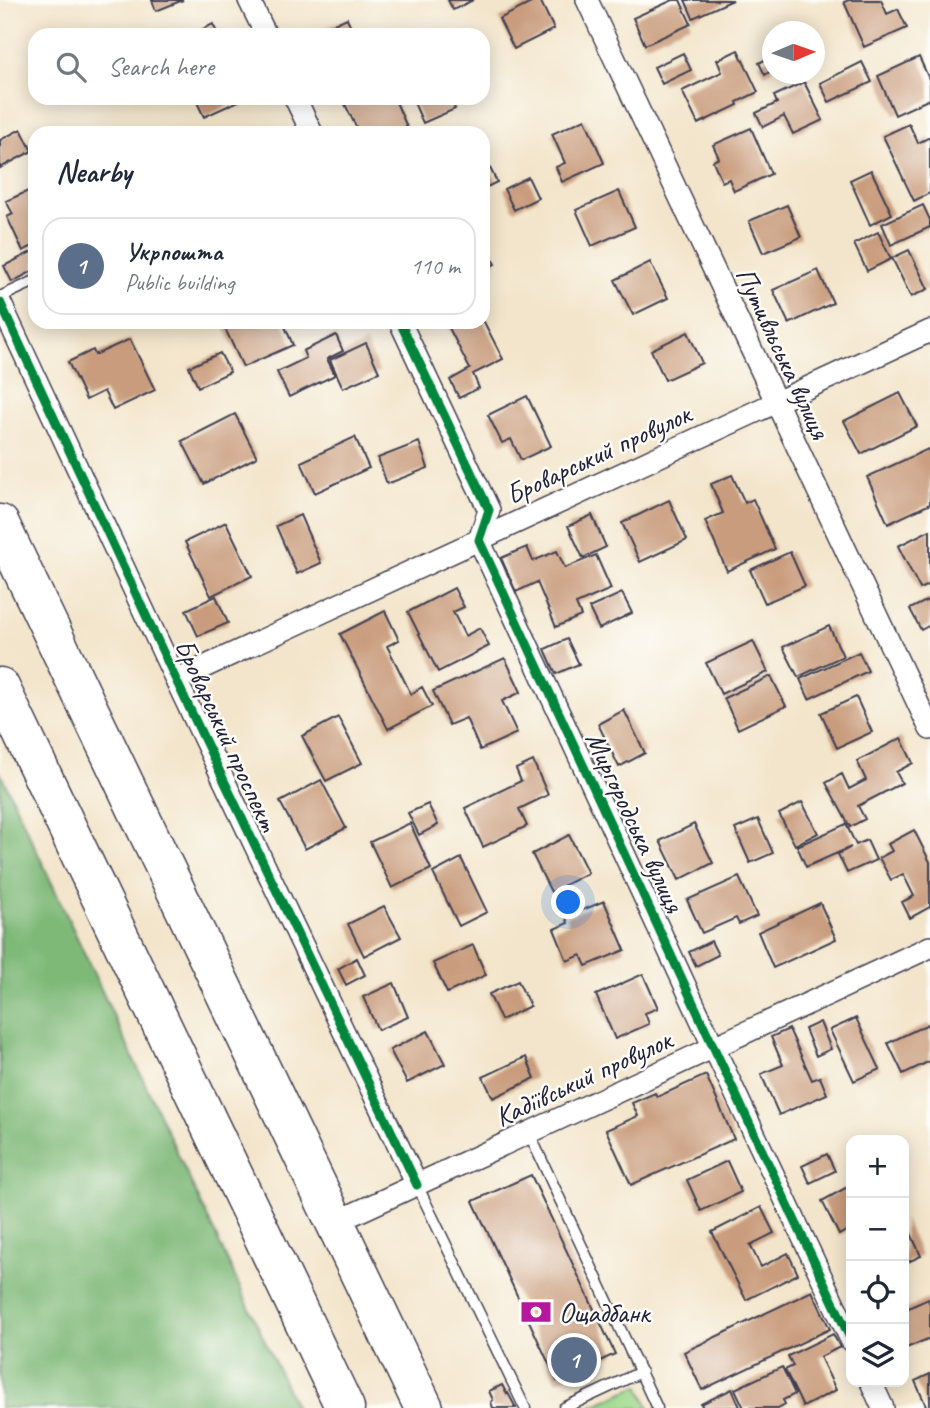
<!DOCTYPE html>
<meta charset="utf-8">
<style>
body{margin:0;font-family:Caveat,sans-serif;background:#f6f6f7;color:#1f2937}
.controls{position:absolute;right:21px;bottom:21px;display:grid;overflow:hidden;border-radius:14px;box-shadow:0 4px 18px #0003}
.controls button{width:63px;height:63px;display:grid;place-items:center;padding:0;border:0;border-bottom:2px solid #e0e1e3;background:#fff;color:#1f2937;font:35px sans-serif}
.compass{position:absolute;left:762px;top:21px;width:63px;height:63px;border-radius:50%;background:#fff;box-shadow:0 4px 18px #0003;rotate:88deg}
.you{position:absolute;left:569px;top:903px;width:24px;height:24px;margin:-18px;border:5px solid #fff;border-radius:50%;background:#1a73e8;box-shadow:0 0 0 10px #1a73e833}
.badge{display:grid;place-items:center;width:46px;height:46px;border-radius:50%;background:#b5179e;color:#fff;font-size:23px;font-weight:700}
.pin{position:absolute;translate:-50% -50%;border:4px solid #fff;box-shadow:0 2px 7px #0006}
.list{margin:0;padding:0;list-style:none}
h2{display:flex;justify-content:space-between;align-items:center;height:91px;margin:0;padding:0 28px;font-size:30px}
h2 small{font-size:23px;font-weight:400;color:#747a83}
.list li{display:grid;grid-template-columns:46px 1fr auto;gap:21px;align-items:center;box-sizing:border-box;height:98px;margin:0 14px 14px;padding:0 14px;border:2px solid #e0e1e3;border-radius:21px}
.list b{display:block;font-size:26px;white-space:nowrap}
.list p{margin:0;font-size:23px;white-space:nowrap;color:#747a83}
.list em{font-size:23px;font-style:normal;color:#747a83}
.icon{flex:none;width:38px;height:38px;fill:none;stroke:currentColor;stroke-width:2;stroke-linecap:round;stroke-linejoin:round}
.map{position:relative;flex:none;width:930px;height:1408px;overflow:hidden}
.search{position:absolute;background:#fff;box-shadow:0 4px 18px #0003;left:28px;top:28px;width:462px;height:77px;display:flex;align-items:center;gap:18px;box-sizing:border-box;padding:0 24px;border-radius:21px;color:#747a83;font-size:26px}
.panel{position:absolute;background:#fff;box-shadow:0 4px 18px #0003;left:28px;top:126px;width:462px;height:203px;border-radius:21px}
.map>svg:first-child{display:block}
.green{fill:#9fd98c;stroke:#607e64;stroke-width:2}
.forest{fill:#7fb978;stroke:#506e5a;stroke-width:2}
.building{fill:#c99c7d}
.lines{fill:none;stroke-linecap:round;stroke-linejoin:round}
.lane-casing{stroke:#413f51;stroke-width:13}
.street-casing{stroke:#413f51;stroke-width:24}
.highway-casing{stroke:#413f51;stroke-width:41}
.lane{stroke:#fff;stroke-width:10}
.street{stroke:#fff;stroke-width:21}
.highway{stroke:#fff;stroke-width:38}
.cycleway-casing{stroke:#fdfcf7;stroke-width:13}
.cycleway{stroke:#00873e;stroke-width:9}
.labels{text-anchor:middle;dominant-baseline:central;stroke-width:5;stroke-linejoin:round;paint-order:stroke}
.street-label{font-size:28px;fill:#22223b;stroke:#fdfcf7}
.poi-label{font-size:28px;fill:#22223b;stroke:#fdfcf7;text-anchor:start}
</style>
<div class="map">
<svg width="930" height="1408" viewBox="0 0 930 1408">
<rect width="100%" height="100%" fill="#fdfcf7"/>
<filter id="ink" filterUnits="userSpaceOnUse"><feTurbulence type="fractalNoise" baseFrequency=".0143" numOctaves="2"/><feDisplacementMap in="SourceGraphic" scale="14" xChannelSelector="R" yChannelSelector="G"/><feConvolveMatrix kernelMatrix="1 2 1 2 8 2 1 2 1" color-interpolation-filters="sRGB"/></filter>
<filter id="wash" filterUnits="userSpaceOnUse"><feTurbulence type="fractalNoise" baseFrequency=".00686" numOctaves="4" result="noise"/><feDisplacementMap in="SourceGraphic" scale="28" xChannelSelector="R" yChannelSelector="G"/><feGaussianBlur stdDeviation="1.57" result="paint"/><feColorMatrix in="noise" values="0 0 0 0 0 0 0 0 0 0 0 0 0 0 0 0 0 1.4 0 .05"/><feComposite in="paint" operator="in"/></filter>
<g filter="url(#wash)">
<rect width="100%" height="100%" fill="#f3e5cb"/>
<path class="green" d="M639 1385 649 1408H589Z"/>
<path class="forest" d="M0 772 296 1408H0Z"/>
<g id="blocks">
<path class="building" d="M152 0H183L156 11Z
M448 0H473L453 10Z
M537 0H540L554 29 514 49 499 19Z
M673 0H680L691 24 645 45 633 18Z
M685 0H733L693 18Z
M849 0H881L887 14 898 9 907 28 864 47 844 2Z
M347 18 354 35H309Z
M213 24 218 35H191Z
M738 50 758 92 737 102 738 105 698 124 682 91 722 72 717 60Z
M683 53 691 70 662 84 654 67Z
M772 56V70L765 75 759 63Z
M919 57 930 81V99L895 115 878 76Z
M862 62 872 82 829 102 820 83Z
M804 82 823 120 793 134 784 116 763 127 756 113 777 103 774 96Z
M195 98H245L204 117Z
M342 98H405L396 102 407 127 395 133H359Z
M412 98H451L455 109 423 123Z
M585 119 604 163 562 182 556 167 565 163 552 134Z
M909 124 918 143 930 137V193L914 201 883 136Z
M751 128 771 174 734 191 729 179 722 182 713 161 719 158 713 145Z
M21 129 32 151 0 168V140Z
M483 154 497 182 483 189Z
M871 170 892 214 870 225 850 180Z
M528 177 538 198 514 210 504 189Z
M35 188V245L23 251 7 217 13 214 6 201Z
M619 191 635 227 592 246 576 210Z
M787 205 801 237 763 253 749 221Z
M923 205 930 220V227L891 245 882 224Z
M878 232 891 259 867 271 854 244Z
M483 241 495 264 483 270Z
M909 250 928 289 911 297 892 258Z
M33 251 35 255V270L12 282 4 266Z
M650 262 668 298 633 315 615 280Z
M818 270 833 303 789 324 773 290Z
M222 322H283L293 345 243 367Z
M446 322H484L503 359 473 374 479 388 459 398 450 380 470 369Z
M688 332 702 363 665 380 651 350Z
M336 335 343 351 327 359 335 375 289 397 277 372 306 358 303 351Z
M130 339 155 390 113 410 104 391 86 400 68 362 93 350 95 355Z
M366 343 379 372 343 388 330 360Z
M220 353 230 372 198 387 189 367Z
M900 393 917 426 861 454 844 421Z
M527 396 551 446 521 460 511 439 502 443 488 415Z
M235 414 257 457 204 484 182 441Z
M355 437 369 468 315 493 301 462Z
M419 442 428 468 387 484 378 458Z
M928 449 930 455V504L888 524 867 477Z
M732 475 745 503 753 499 775 549 727 571 705 521 723 513 711 484Z
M669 500 687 540 640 562 622 523Z
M300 515 321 563 297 574 276 526Z
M592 515 606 547 583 558 568 526Z
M226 522 252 576 211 596 185 542Z
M930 530V584L920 589 898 546Z
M527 547 533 561 557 551 565 568 596 555 611 589 576 604 581 616 556 627 537 582 516 592 501 558Z
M790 552 805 586 765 603 750 570Z
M454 588 464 607 453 612 465 636 480 628 489 646 438 672 408 612Z
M622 593 632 613 599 629 589 608Z
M216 596 228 623 198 636 186 610Z
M930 599V625L921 630 910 609Z
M385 611 399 640 387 646 411 694 422 687 432 706 388 729 340 634Z
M829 626 843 656 798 677 783 647Z
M567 639 579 664 556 674 545 649Z
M753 641 768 672 721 694 706 663Z
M859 652 868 671 809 699 800 679Z
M505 658 521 692 502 701 517 733 480 750 466 718 449 725 433 691Z
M771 676 786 706 738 729 724 698Z
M856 697 872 732 837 748 821 713Z
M624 710 645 753 619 767 598 724Z
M338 717 362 763 326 781 302 736Z
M901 738 913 763 896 772 902 783 858 806 865 819 850 827 826 783 842 774 849 789 866 780 857 761Z
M533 761 548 795 519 809 527 826 483 847 465 808 521 781 516 769Z
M321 780 346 828 305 849 280 802Z
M802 802 818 833 795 845 779 814Z
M428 804 438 825 419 835 408 813Z
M758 819 773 853 750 863 735 829Z
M410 823 431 869 392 888 370 842Z
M694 824 713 863 679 880 660 841Z
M846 824 856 845 867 840 876 860 847 873 838 854 851 847 806 867 797 846Z
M914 830 930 862V907L910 918 902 902 914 896 903 874 891 880 879 858 892 851 888 844Z
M569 835 588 873 551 892 532 854Z
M461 858 487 912 459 926 433 873Z
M739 877 757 916 739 924 736 918 702 933 687 900Z
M604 901 625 950 586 966 581 955 567 961 554 929 568 923 566 917Z
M820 903 836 939 773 968 758 932Z
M384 906 401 937 364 956 348 924Z
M711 941 718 955 696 966 689 952Z
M473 945 486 975 447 993 433 963Z
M357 958 365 975 346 985 338 969Z
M643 974 658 1008 645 1013 649 1024 615 1039 596 995Z
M518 981 530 1006 501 1020 489 994Z
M394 983 408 1017 378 1030 363 997Z
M856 1018 880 1069 854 1081 830 1030Z
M820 1022 831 1049 816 1056 805 1029Z
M928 1024 930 1028V1061L903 1074 888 1043Z
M789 1029 812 1080 820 1077 827 1094 779 1115 761 1074 783 1065 771 1037Z
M428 1031 445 1064 407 1083 390 1050Z
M526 1057 535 1078 493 1098 483 1077Z
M706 1075 734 1139 631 1185 606 1130 638 1116 632 1103 655 1093 657 1097Z
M827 1154 835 1171 810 1183 802 1166Z
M727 1161 741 1192 701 1211 687 1180Z
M531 1175 615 1354 557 1381 473 1201Z
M851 1185V1228L839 1235 822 1201Z
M761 1207 774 1233 750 1245 761 1267 788 1253 798 1274 746 1300 712 1232Z
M904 1218 921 1256 904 1264Z
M812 1291 830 1329 702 1390 684 1352Z
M928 1299 930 1304V1338L904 1349V1310Z
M833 1334 840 1347 820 1357 836 1390 803 1407 785 1370 793 1366 788 1356Z
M782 1367 795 1394 783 1400 785 1404 778 1408H744L735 1389Z
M930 1374V1408H927L915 1381Z
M502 1385 507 1394 508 1393 516 1408H493L491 1402 493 1400 489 1391Z
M732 1389 740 1407 703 1408 701 1404Z"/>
</g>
</g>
<g filter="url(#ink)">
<use href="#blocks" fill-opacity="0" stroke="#413f51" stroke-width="2"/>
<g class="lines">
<g class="lane-casing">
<path id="lane" d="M0 297 35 281
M529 1133 657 1408
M417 1185 525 1408
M564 1408 641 1372"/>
</g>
<g class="street-casing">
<path id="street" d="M249 0 266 35
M587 0 930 729
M295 98 312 133
M0 302 176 680 417 1185
M400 322 489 510 479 540 714 1048 851 1340
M176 680 930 331
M334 1223 930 947
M871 1382 883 1408"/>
</g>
<g class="highway-casing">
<path id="highway" d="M0 524 424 1408
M0 687 345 1408"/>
</g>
<use href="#lane" class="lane"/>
<use href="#street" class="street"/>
<use href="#highway" class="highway"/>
<g class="cycleway-casing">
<path id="cycleway" d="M0 302 176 680 417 1185
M400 322 489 510 479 540 714 1048 851 1340"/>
</g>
<use href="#cycleway" class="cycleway"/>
</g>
</g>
<defs>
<g id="bank-bare" transform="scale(2.415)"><path d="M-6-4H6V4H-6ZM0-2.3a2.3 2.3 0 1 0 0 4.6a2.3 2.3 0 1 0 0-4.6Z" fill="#b5179e" stroke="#fdfcf7" stroke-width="2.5" paint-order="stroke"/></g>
</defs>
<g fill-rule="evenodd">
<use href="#bank-bare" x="536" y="1312"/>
</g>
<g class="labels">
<g class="street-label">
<text transform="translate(783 353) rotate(65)">Путивльська вулиця</text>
<text transform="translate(598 454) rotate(-25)">Броварський провулок</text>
<text transform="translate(227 735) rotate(65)">Броварський проспект</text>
<text transform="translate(635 822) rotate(65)">Миргородська вулиця</text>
<text transform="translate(583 1078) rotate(-25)">Кадіївський провулок</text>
</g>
<g class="poi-label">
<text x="559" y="1312">Ощадбанк</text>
</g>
</g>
</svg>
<div class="controls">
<button>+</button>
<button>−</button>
<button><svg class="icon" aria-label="locate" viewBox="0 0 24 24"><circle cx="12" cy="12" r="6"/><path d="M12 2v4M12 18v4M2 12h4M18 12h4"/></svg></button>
<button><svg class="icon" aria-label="layers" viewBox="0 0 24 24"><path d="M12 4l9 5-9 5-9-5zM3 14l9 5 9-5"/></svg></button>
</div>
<svg class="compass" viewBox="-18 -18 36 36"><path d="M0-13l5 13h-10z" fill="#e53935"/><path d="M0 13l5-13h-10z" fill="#747a83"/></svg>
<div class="you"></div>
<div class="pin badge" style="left:574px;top:1360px;background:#5c6f8a">1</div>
<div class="search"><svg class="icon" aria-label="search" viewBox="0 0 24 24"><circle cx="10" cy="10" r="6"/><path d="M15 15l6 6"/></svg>Search here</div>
<section class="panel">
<h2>Nearby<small></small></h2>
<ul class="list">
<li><span class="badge" style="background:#5c6f8a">1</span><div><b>Укрпошта</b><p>Public building</p></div><em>110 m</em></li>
</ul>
</section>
</div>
